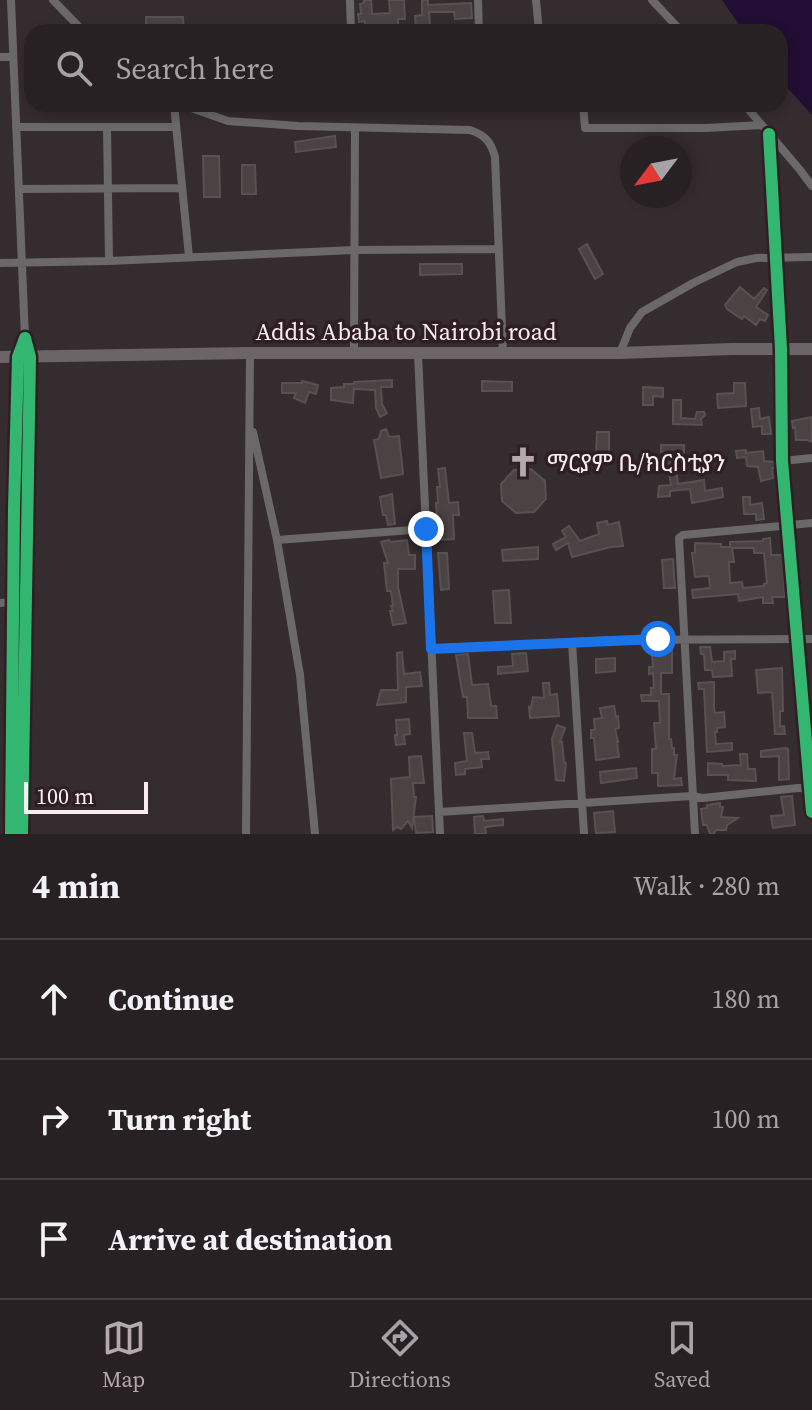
<!DOCTYPE html>
<meta charset="utf-8">
<style>
body{margin:0;font-family:"Source Serif 4","Noto Sans Ethiopic",serif;background:#30292b;color:#f1f3f6}
.compass{position:absolute;left:620px;top:136px;width:72px;height:72px;border-radius:50%;background:#282123;box-shadow:0 4px 12px #0003;rotate:238deg}
.scale{position:absolute;left:24px;bottom:20px;width:124px;box-sizing:border-box;padding-left:8px;border:4px solid #f9edf1;border-top:0;font-size:22px;line-height:28px;white-space:nowrap;color:#f9edf1;-webkit-text-stroke:6px #2f1e24;paint-order:stroke}
.stop{position:absolute;width:24px;height:24px;margin:-18px;border:6px solid #1a73e8;border-radius:50%;background:#fff}
.stop.end{background:#1a73e8;border-color:#fff;box-shadow:0 2px 8px #0008}
.list{margin:0;padding:0;list-style:none}
h2{display:flex;justify-content:space-between;align-items:center;height:104px;margin:0;padding:0 32px;font-size:34px}
h2 small{font-size:26px;font-weight:400;color:#a5a3a6}
.list li{display:grid;grid-template-columns:52px 1fr auto;gap:24px;align-items:center;box-sizing:border-box;height:120px;padding:0 32px;border-top:2px solid #443e41}
.list b{display:block;font-size:30px;white-space:nowrap}
.list em{font-size:26px;font-style:normal;color:#a5a3a6}
.icon{flex:none;width:44px;height:44px;fill:none;stroke:currentColor;stroke-width:2;stroke-linecap:round;stroke-linejoin:round}
.map{position:relative;flex:none;width:812px;height:834px;overflow:hidden}
.search{position:absolute;background:#282123;box-shadow:0 4px 12px #0003;left:24px;right:24px;top:24px;height:88px;display:flex;align-items:center;gap:20px;box-sizing:border-box;padding:0 28px;border-radius:24px;color:#a5a3a6;font-size:30px}
.sheet{height:464px;background:#282123}
nav{display:flex;justify-content:space-around;align-items:center;box-sizing:border-box;height:112px;border-top:2px solid #443e41;background:#282123;font-size:22px;color:#a5a3a6}
nav a{display:grid;justify-items:center;gap:4px}
nav .on{color:#b4a9ad}
.map>svg:first-child{display:block}
.water{fill:#220e34}
.building{fill:#4a4243;stroke:#585051;stroke-width:2;fill-rule:evenodd}
.lines{fill:none;stroke-linecap:round;stroke-linejoin:round}
.minor{stroke:#6b686a;stroke-width:8}
.highway{stroke:#6b6568;stroke-width:12}
.cycleway-casing{stroke:#2f1e24;stroke-width:17}
.cycleway{stroke:#33b770;stroke-width:12}
.route{stroke:#1a73e8;stroke-width:10}
.labels{text-anchor:middle;dominant-baseline:central;stroke-width:7;stroke-linejoin:round;paint-order:stroke}
.street-label{font-size:24px;fill:#f9edf1;stroke:#2f1e24}
.poi-label{font-size:24px;fill:#f9edf1;stroke:#2f1e24;text-anchor:start}
</style>
<div class="map">
<svg width="812" height="834" viewBox="0 0 812 834">
<rect width="100%" height="100%" fill="#352c2f"/>
<path class="water" d="M722 0H812V115L780 80V32H744Z"/>
<path class="building" d="M364 0H371L372 14 390 13 389 0H404L405 19H398V27L381 28V32H365V21L359 22 358 14H361L360 4 364 3Z
M422 0H428V5L471 3 472 18 455 19 454 12H429L430 25 416 28 415 16 422 15Z
M146 17H183L184 32H146Z
M335 136 336 147 296 152 295 142Z
M203 156H219L220 197H204Z
M242 165H255L256 194H242Z
M587 244 603 274 595 279 579 249Z
M420 264H462V274L420 275Z
M740 287 754 299 764 288 767 290 756 307 768 315 765 321 760 319 756 325 744 316 742 319 727 309 725 305Z
M392 380V387H381L382 404 387 413 380 417 376 408 375 390 354 389V387L353 403 331 400V388L344 387V384H354V382Z
M302 381 318 385 316 394 309 392 305 403 294 398 296 393H282V383H302Z
M482 381 512 382V391H482Z
M734 383H745L746 406 718 408 717 394 734 393Z
M643 387 663 388V397L653 396V405H643Z
M673 400H681V418L695 419 697 412H704L705 415 701 419 702 425 673 424Z
M759 408 760 419 769 417 771 434H762V426L753 427 751 409Z
M812 417V442L807 440H796L795 427 793 428 792 421Z
M386 429 389 437 399 436 403 474 381 478 374 440 379 439 381 431Z
M597 432H609V454H596Z
M661 445H684V468L676 469 678 484 704 480 705 491 722 488 723 497 692 503 690 489 670 491V496L658 497 659 486 671 485 666 452H661Z
M746 450V453L763 451 764 461 775 462 776 468H772L773 478 761 481 758 467 747 466 746 457 737 458 736 451Z
M445 468 449 503 458 502 459 515H453L454 539 438 540 436 503H438L437 487H440L438 469Z
M531 469 545 481 546 499 534 512 516 513 502 501 501 484 514 470Z
M392 494 395 524 388 525 386 515H383L380 497Z
M743 497H750V505L762 503 764 519 756 520V514H744Z
M607 521 608 525 619 522 623 546 611 547 572 557 568 543 556 550 553 544 566 537 562 531 569 526 580 541 599 534 597 523Z
M770 538 771 555H783L785 597H772L773 603H763V597L739 601 738 594 693 598 692 590 710 588 709 576 695 577 692 553H695V543L721 544V547H730V542L763 541V539ZM732 548H754V553H764L767 583 764 584V586L743 588 742 582 730 583 729 562H734Z
M389 540 390 542 407 540 409 555H415V569H398V587L406 623 393 625 390 611H393L391 606H393L391 591H387L384 563H388L381 542Z
M538 547V559L503 561 502 550Z
M438 553H447L449 589 441 590Z
M673 559 675 588H664L662 560Z
M509 590 511 623H495L493 591Z
M700 647H710L712 662 724 661V652L735 651V659H731L732 676 713 677 712 670H705L704 654H701Z
M672 649V673H661V694H669V739H671L672 748H674V755H677L674 779 681 778 682 785 658 786V773H652V749H656L654 723H660L659 701H642L641 695H651V688H654L653 673 649 674V667H653L652 655H658L657 650Z
M402 652 404 674 420 672 422 686 406 687V702L377 705 381 690H398L397 653Z
M526 653 528 671 498 674V667L513 666 512 654Z
M468 654 472 685 488 684 491 706H496L497 718H468L467 697H463L456 655Z
M615 658V671L596 673V659Z
M782 668 783 711H780V727L784 726 785 734H775L772 692 758 693 756 670Z
M714 682V709L715 713 724 712 725 727 717 728V732H715L716 744 732 743V750L707 752 704 689H699L698 683Z
M543 683H549L550 695 557 694 559 716 530 718 529 707 531 708 533 697 544 698Z
M614 706 616 717 618 716 619 728 615 729 618 742H617L619 757 596 760 594 738H591V730H595L594 719 602 718 600 708Z
M409 719 410 734 404 735 405 744 396 745 395 735H397L396 720Z
M557 725 565 728 560 742H562L564 762 566 763 564 781 556 780 552 739Z
M464 733H472L475 753 488 752 489 759H481L482 767 465 769V774L456 775 455 763 467 761Z
M786 748 788 749 789 779 779 780V756L761 757V751Z
M740 754H747L748 769H755L756 781 728 780V775H708V763L722 764V766L741 765Z
M421 756 424 783H413L414 797H416L412 828 408 821 401 829 397 827 393 830 391 779 410 777 409 757Z
M636 768 637 778 601 783 600 772Z
M792 796 795 825 773 828 771 816 784 815 781 797Z
M720 803V807H723L721 817 738 818 727 825 726 830H716L713 834H710L707 825H703L701 809 707 808V805Z
M613 811 615 832 596 833 594 813Z
M432 816 433 832 416 833 414 817Z
M483 816 484 821 503 819V825L485 827 486 834H475L474 817Z"/>
<g class="lines">
<path class="minor" d="M11 0 25 338
M53 0 84 32
M350 0 351 32
M478 0 479 32
M536 0 539 32
M652 0 682 32
M0 57H13
M174 104 189 257
M180 104 228 121 298 126 470 130C485 135 491 142 495 157L503 353
M583 104 585 128H707L761 125
M744 104 800 170 812 186
M16 127H176
M107 127 109 261
M769 134 781 349 782 461 812 812
M19 189 182 188
M0 263 109 261 355 250 499 249
M354 353 355 128
M620 353 630 328 642 312 695 282 737 262 756 258 812 257
M418 354 440 834
M253 432 277 540 300 675 315 834
M782 461 812 458
M277 540 426 529
M0 603 13 602
M572 642 584 834
M431 649 614 640 812 639
M439 812 692 796 703 798 798 788H802L811 794
M11 834 14 508 18 357 25 338 30 357 22 834
M246 834 250 353
M695 834 679 538 683 535 812 523"/>
<path class="highway" d="M0 357 250 353H620L732 349H812"/>
<g class="cycleway-casing">
<path id="cycleway" d="M769 134 781 349 782 461 812 812
M11 834 14 508 18 357 25 338 30 357 22 834"/>
</g>
<use href="#cycleway" class="cycleway"/>
</g>
<g class="lines">
<path class="route" d="M426 529 431 649 658 639"/>
</g>
<defs>
<g id="church-bare" transform="scale(2.4)"><path d="M-1.2-6h2.4v3.5h3.3v2.4h-3.3V6h-2.4V-.1h-3.3v-2.4h3.3Z" fill="#b4a9ad" stroke="#2f1e24" stroke-width="2.5" paint-order="stroke"/></g>
</defs>
<g fill-rule="evenodd">
<use href="#church-bare" x="523" y="462"/>
</g>
<g class="labels">
<g class="street-label">
<text x="406" y="331">Addis Ababa to Nairobi road</text>
</g>
<g class="poi-label">
<text x="547" y="462">ማርያም ቤ/ክርስቲያን</text>
</g>
</g>
</svg>
<svg class="compass" viewBox="-18 -18 36 36"><path d="M0-13l5 13h-10z" fill="#e53935"/><path d="M0 13l5-13h-10z" fill="#a5a3a6"/></svg>
<div class="scale">100 m</div>
<div class="stop" style="left:658px;top:639px"></div>
<div class="stop end" style="left:426px;top:529px"></div>
<div class="search"><svg class="icon" aria-label="search" viewBox="0 0 24 24"><circle cx="10" cy="10" r="6"/><path d="M15 15l6 6"/></svg>Search here</div>
</div>
<section class="sheet">
<h2>4 min<small>Walk · 280 m</small></h2>
<ul class="list">
<li><svg class="icon" aria-label="ahead" viewBox="0 0 24 24"><path d="M12 20V5M6 11l6-6 6 6"/></svg><div><b>Continue</b></div><em>180 m</em></li>
<li><svg class="icon" aria-label="right" viewBox="0 0 24 24"><path d="M7 20v-9h11M14 6l5 5-5 5"/></svg><div><b>Turn right</b></div><em>100 m</em></li>
<li><svg class="icon" aria-label="arrive" viewBox="0 0 24 24"><path d="M6 21V4h12l-3 4 3 4H6"/></svg><div><b>Arrive at destination</b></div></li>
</ul>
</section>
<nav>
<a class="on"><svg class="icon" aria-label="map" viewBox="0 0 24 24"><path d="M3 6l6-2 6 2 6-2v14l-6 2-6-2-6 2zM9 4v14M15 6v14"/></svg>Map</a>
<a><svg class="icon" aria-label="directions" viewBox="0 0 24 24"><path d="M12 3l9 9-9 9-9-9zM9 14v-3h6M13 9l2 2-2 2"/></svg>Directions</a>
<a><svg class="icon" aria-label="saved" viewBox="0 0 24 24"><path d="M7 4h10v16l-5-4-5 4z"/></svg>Saved</a>
</nav>
